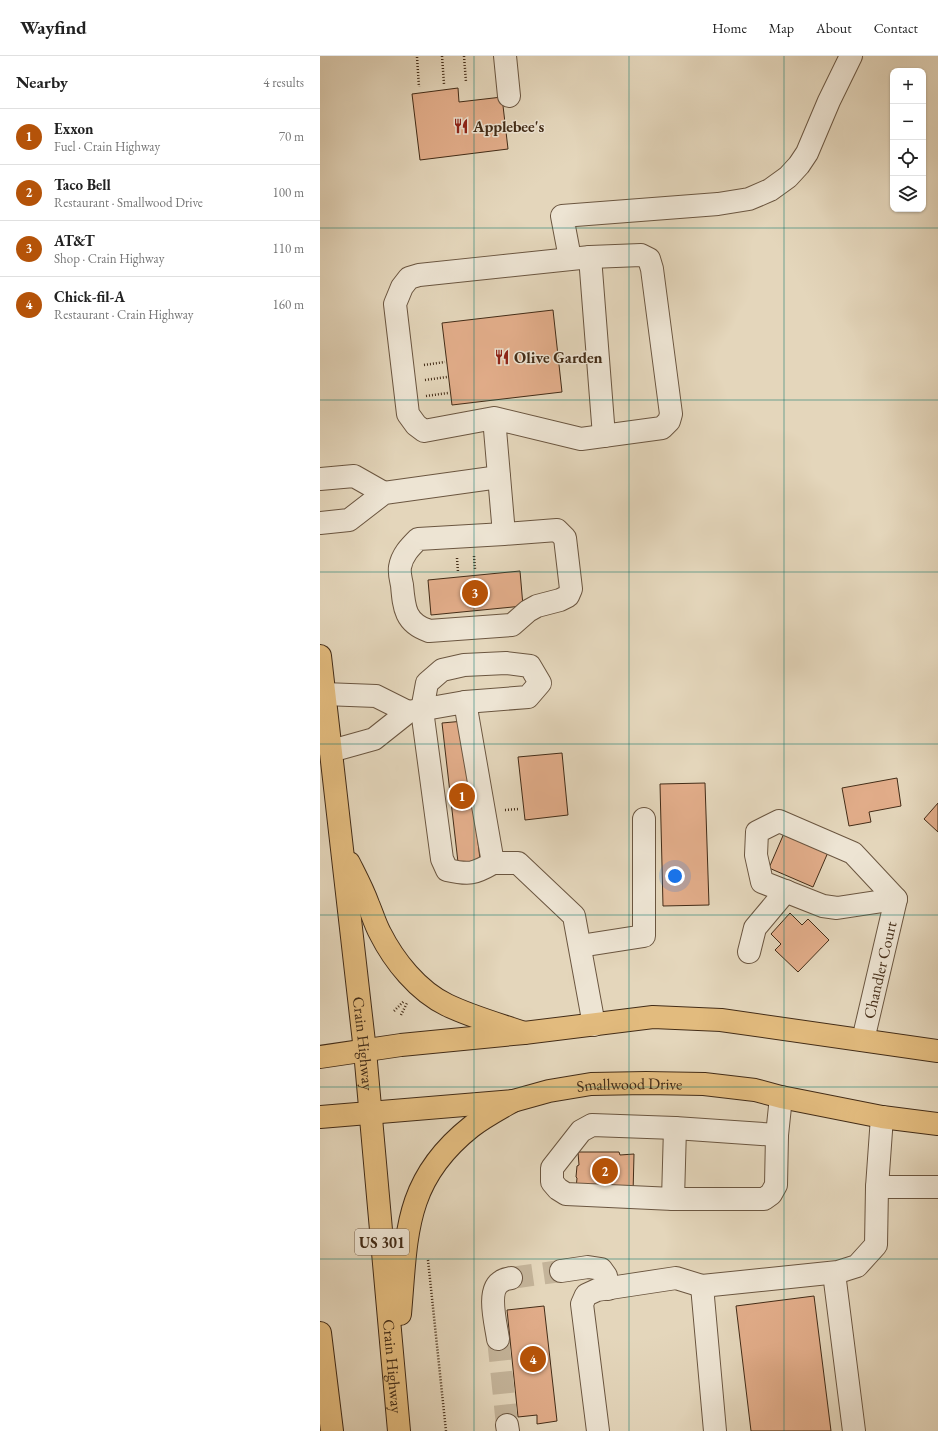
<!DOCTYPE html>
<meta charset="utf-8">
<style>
body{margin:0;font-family:"EB Garamond",serif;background:#f2f2f2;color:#222}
.controls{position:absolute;right:12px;top:12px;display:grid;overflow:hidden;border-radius:8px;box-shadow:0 1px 3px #0004}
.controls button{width:36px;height:36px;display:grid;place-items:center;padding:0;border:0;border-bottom:1px solid #e0e0e0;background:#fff;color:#222;font:20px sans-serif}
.you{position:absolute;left:355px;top:820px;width:14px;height:14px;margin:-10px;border:3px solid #fff;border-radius:50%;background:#1a73e8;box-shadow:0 0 0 6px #1a73e833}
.badge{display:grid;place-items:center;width:26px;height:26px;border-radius:50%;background:#b45309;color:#fff;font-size:13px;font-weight:700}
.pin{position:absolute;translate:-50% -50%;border:2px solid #fff;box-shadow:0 1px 4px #0006}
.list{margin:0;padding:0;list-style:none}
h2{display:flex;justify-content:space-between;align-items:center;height:52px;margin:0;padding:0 16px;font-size:17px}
h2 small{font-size:13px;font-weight:400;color:#767676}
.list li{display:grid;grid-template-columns:26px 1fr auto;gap:12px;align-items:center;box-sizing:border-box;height:56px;padding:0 16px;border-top:1px solid #e0e0e0}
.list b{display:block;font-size:15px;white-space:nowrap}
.list p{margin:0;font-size:13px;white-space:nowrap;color:#767676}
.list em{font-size:13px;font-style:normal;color:#767676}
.icon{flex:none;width:22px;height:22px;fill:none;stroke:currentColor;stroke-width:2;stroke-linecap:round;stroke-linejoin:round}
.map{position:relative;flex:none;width:618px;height:1375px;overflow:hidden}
header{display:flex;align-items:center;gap:24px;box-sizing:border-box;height:56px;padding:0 20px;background:#fff;border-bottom:1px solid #e0e0e0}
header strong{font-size:19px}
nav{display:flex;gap:22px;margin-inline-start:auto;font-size:14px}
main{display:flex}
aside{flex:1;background:#fff}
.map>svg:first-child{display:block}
.building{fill:#e2ad8a;stroke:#432c17}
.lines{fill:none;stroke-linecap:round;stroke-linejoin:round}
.minor-tunnel{stroke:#c4b49a;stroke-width:22;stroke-dasharray:22 11;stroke-linecap:butt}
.minor-casing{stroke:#6b5640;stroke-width:24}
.major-casing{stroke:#432c17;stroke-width:24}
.highway-casing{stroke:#432c17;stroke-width:24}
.path{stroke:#432c17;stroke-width:2.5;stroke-dasharray:1 2;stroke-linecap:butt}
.minor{stroke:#ede4d3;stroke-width:22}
.major{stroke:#e2bb7e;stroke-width:22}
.highway{stroke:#e2bb7e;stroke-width:22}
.grid{fill:none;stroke:#0f766e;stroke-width:1;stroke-opacity:0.55}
.labels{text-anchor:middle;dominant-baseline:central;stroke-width:3;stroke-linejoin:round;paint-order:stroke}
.shield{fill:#ede4d3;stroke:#76634f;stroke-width:1}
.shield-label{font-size:15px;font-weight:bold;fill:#432c17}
.poi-label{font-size:16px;font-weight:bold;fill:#432c17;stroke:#ede4d3;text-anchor:start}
.street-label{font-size:16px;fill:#432c17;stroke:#ede4d3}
</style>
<header>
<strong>Wayfind</strong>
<nav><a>Home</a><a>Map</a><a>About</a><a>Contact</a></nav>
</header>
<main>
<aside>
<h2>Nearby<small>4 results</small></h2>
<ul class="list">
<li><span class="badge">1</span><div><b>Exxon</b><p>Fuel · Crain Highway</p></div><em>70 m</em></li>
<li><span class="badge">2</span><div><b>Taco Bell</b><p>Restaurant · Smallwood Drive</p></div><em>100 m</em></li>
<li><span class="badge">3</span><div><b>AT&amp;T</b><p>Shop · Crain Highway</p></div><em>110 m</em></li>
<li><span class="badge">4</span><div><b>Chick-fil-A</b><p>Restaurant · Crain Highway</p></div><em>160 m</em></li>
</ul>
</aside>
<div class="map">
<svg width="618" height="1375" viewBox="0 0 618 1375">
<rect width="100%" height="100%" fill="#e4d6bb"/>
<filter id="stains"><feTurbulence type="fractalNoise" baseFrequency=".005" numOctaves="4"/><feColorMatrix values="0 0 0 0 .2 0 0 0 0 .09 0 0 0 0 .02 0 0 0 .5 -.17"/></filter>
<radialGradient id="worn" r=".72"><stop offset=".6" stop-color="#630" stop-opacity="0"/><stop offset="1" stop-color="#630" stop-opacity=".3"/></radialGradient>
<path class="building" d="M138 32 139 46 182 41 188 93 100 104 92 38Z
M233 254 242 336 132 349 122 267Z
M200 515 203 550 111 559 108 524Z
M144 665 161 812 139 815 122 667Z
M242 697 248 759 205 764 198 701Z
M577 722 581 750 549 756 551 766 529 770 522 732Z
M385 727 389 849 343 850 340 728Z
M618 747V776L604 763Z
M465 775 509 794 493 831 449 812Z
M470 857 482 869 488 863 509 884 478 916 455 894 461 888 451 878Z
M258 1096H299L300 1099 314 1098 313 1138 256 1133 257 1122 256 1121 257 1110 259 1109Z
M494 1240 511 1375H431L416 1250Z
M224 1250 237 1365 217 1368V1359L198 1361 187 1254Z"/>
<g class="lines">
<path class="minor-tunnel" d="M191 1222 241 1215
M178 1283 187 1369"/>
<g class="minor-casing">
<g id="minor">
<path d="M185 0 189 40"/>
<path d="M270 201 284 380"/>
<path d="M250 202 242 160 398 148 429 143 450 134 468 121 479 109 487 97 509 45 531 0"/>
<path d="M174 362 261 383 342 372 349 365 351 358 332 213 329 203 321 199 270 201 99 219 89 222 82 231 75 248 88 358 96 369 104 375 174 362 184 478 237 474 245 482 251 533 248 540 240 544 217 550 208 555 192 569 109 575C85 567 84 552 82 529 81 524 79 517 80 511 82 499 90 491 98 483L184 478"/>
<path d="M0 423 34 420 64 437"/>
<path d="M0 467 29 464 64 437 179 421"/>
<path d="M4 638 56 640 88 656"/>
<path d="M145 646 208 641 220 627 210 610 186 607 144 609 122 614 107 627 102 654 122 803 127 814C149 819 154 818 173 807"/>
<path d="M11 695 54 683 88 656 145 646 173 807H198L254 860 274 969"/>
<path d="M459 765 533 797 576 843 517 852 503 850 442 826 436 799 437 776Z"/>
<path d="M260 890 324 880V763"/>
<path d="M429 896 435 872 466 835"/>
<path id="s1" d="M543 984 576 843"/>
<path d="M355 1072 353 1143H444L451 1138 456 1129 457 1079 461 1041"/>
<path d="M557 1131H618"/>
<path d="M353 1143 246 1138 238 1133 232 1126V1112L261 1075 272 1069 355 1072 457 1079"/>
<path d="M241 1215 268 1211 281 1213 286 1220 288 1233"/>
<path d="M514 1217 534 1375"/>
<path d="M178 1283C176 1268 166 1233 182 1225 184 1223 188 1223 191 1222"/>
<path d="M187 1369 188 1375"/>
<path d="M278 1375 262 1248 266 1239 277 1234 356 1222 382 1230"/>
<path d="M395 1375 382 1230 518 1216 537 1210 556 1189 557 1131 562 1061"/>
</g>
</g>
<g class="major-casing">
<g id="major">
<path d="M0 1001 81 989 204 977 333 961 401 964 618 995"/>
<path id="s2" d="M0 1061 193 1045 229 1035 271 1028 326 1027 384 1028 435 1034 461 1041 562 1061 618 1068"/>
</g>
</g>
<g class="highway-casing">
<g id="highway">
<path id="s3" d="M0 600 45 995 79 1375"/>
<path d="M29 807C36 821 43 834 48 848 52 857 55 868 60 877 74 905 98 935 127 949 152 961 178 968 204 977"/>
<path d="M80 1258C87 1180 83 1125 151 1071 164 1061 179 1053 193 1045"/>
<path d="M0 1277 12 1375"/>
</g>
</g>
<path class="path" d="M122 0 124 28
M144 0 146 26
M97 1 99 31
M104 309 125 306
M105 324 127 321
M106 340 128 337
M154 500 155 513
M137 502 138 516
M185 754 199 753
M74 955 84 945
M81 959 87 947
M108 1204 126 1375"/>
<use href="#minor" class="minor"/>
<use href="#major" class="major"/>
<use href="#highway" class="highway"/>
</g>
<path class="grid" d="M154 0V1375M309 0V1375M464 0V1375M0 172H618M0 344H618M0 516H618M0 688H618M0 859H618M0 1031H618M0 1203H618"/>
<defs>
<g id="restaurant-bare" transform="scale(1.2)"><path d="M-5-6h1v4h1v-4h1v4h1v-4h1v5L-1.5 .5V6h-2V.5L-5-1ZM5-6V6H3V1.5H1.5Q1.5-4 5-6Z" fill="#8f2418" stroke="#ede4d3" stroke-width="2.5" paint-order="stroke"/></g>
</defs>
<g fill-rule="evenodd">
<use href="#restaurant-bare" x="141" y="70"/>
<use href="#restaurant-bare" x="182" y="301"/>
</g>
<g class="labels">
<rect class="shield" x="35" y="1173" width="54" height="26" rx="3"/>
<g class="shield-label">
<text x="62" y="1186">US 301</text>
</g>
<g class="poi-label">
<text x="153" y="70">Applebee's</text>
<text x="194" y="301">Olive Garden</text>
</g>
<g class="street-label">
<text stroke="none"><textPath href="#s1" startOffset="72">Chandler Court</textPath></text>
<text stroke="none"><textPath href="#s3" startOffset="390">Crain Highway</textPath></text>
<text stroke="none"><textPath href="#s2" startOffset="312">Smallwood Drive</textPath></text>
<text stroke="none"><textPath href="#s3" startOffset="714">Crain Highway</textPath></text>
</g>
</g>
<rect width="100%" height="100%" filter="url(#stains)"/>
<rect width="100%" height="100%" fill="url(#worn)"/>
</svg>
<div class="controls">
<button>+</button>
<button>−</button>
<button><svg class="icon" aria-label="locate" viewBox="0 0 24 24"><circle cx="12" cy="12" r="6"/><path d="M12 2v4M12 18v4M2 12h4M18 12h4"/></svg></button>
<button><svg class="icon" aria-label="layers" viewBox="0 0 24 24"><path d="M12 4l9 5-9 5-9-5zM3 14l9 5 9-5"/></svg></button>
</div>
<div class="you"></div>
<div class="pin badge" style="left:142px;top:740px">1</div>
<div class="pin badge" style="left:285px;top:1115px">2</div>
<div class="pin badge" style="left:155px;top:537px">3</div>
<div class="pin badge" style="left:213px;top:1303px">4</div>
</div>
</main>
